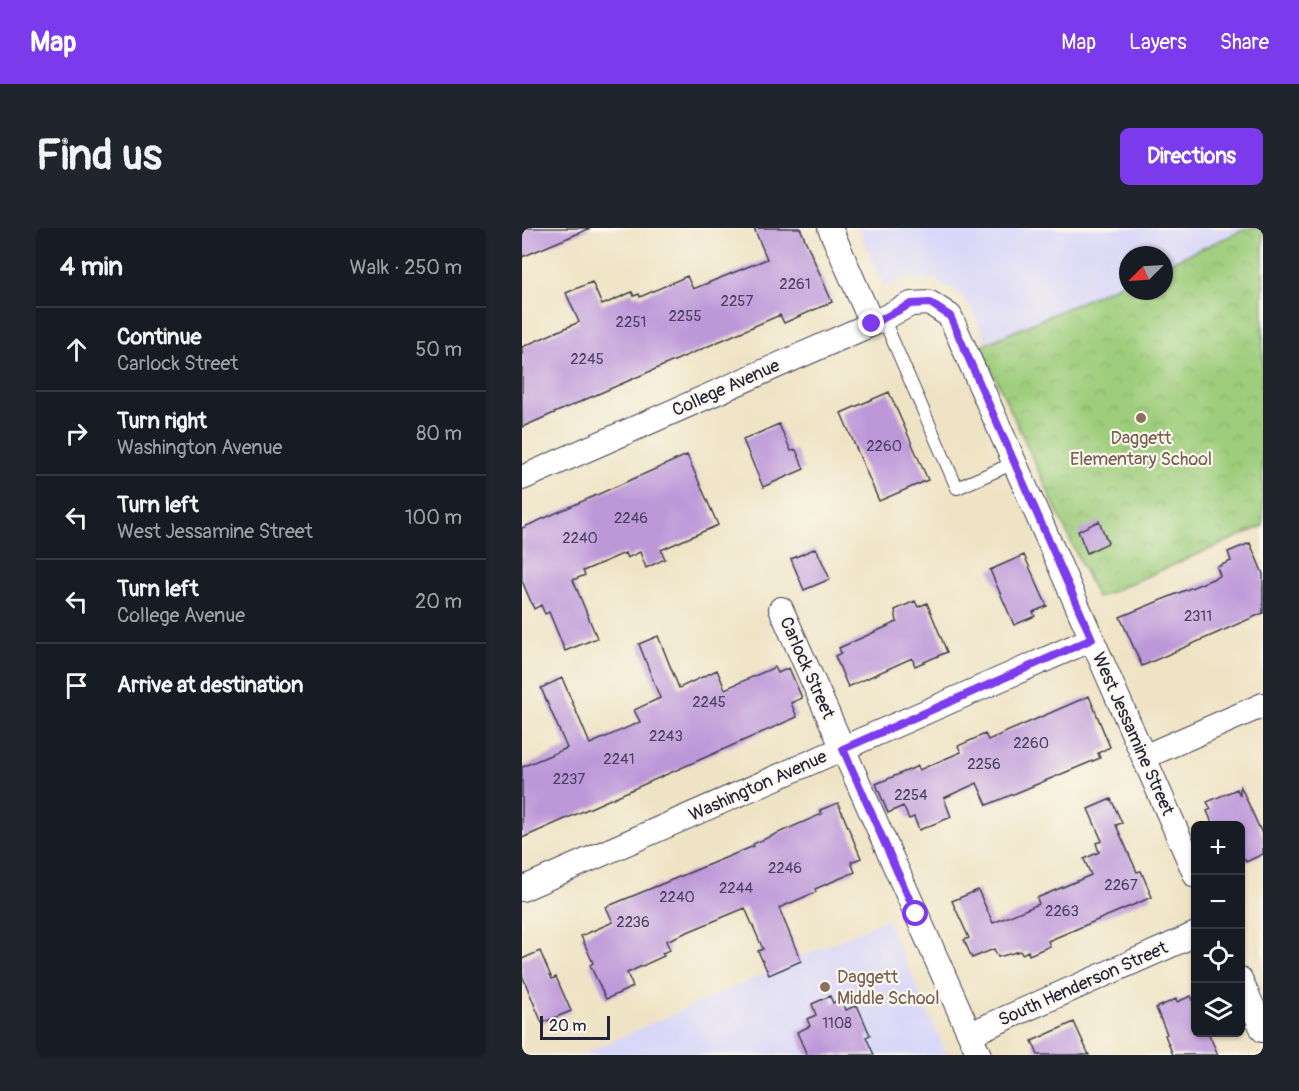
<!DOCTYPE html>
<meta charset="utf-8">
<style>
body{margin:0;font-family:Pangolin,sans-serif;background:#20242c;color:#f1f3f6}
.controls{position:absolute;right:18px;bottom:18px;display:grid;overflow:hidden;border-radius:9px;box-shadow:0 2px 4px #0004}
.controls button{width:54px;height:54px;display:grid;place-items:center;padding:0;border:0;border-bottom:2px solid #363941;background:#171b24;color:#f1f3f6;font:30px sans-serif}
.compass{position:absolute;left:597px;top:18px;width:54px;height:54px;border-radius:50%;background:#171b24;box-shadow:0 2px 4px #0004;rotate:246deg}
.scale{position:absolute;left:18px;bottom:15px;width:70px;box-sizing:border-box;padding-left:6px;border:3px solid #22223b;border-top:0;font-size:16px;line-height:21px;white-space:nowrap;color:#22223b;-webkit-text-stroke:4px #fbf7ec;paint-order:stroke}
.stop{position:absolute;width:18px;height:18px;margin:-14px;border:4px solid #7c3aed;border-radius:50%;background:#fff}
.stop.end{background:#7c3aed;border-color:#fff;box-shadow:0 2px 6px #0008}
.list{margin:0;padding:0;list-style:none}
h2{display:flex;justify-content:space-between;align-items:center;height:78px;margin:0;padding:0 24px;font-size:26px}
h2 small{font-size:20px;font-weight:400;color:#9ea1a6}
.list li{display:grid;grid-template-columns:39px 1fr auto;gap:18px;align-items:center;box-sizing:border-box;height:84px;padding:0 24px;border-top:2px solid #363941}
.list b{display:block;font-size:22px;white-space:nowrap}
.list p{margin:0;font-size:20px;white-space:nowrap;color:#9ea1a6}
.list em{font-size:20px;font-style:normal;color:#9ea1a6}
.icon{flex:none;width:33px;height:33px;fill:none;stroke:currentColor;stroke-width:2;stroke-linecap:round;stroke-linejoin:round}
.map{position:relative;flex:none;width:741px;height:827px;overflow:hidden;border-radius:9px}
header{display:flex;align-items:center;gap:36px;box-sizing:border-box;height:84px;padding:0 30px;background:#7c3aed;color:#fff}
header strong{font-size:28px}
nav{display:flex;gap:33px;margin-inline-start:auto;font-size:21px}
.intro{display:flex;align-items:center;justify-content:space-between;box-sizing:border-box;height:144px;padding:0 36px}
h1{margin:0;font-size:42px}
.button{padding:15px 27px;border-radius:9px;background:#7c3aed;color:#fff;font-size:21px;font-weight:700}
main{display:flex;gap:36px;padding:0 36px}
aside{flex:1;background:#171b24;border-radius:9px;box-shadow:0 2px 4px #0004}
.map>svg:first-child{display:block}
.built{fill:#d9d7f8;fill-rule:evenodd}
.park{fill:url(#park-crowns);stroke:#60785c;stroke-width:1.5}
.building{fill:#bd98d9}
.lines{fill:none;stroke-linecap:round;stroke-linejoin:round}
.lane-casing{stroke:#413f50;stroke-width:14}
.street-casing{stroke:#413f50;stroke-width:26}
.lane{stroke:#fff;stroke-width:12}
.street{stroke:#fff;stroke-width:24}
.route{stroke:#7c3aed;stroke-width:8}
.education-dot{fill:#8d6e63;stroke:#fbf7ec;stroke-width:2}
.labels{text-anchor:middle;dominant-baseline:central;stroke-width:4.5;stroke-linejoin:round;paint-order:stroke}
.number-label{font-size:15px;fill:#494062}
.street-label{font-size:18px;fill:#22223b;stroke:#fbf7ec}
.education-label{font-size:18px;fill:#785e54;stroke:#fbf7ec}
</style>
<header>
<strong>Map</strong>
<nav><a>Map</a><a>Layers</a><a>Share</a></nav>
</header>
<div class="intro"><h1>Find us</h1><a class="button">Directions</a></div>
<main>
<aside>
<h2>4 min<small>Walk · 250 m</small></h2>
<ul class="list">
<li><svg class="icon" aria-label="ahead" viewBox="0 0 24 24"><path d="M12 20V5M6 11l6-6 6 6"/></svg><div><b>Continue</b><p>Carlock Street</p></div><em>50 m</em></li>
<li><svg class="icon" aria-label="right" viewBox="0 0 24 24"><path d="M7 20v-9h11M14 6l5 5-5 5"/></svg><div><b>Turn right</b><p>Washington Avenue</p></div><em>80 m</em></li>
<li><svg class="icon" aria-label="left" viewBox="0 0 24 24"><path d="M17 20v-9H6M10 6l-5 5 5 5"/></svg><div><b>Turn left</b><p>West Jessamine Street</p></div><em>100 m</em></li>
<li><svg class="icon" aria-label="left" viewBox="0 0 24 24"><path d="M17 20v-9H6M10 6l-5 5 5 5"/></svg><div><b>Turn left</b><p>College Avenue</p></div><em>20 m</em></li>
<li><svg class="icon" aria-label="arrive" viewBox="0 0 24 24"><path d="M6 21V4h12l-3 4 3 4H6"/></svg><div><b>Arrive at destination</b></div></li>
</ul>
</aside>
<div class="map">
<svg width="741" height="827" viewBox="0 0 741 827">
<defs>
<pattern id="park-crowns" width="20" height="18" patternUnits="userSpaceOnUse" patternTransform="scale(1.5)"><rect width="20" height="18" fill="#9ecd7c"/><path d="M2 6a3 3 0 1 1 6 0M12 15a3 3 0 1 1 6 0" fill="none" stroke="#88b06c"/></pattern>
</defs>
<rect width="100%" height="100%" fill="#fbf7ec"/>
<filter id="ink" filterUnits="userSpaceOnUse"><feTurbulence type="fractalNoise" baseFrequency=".0167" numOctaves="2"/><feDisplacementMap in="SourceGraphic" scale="12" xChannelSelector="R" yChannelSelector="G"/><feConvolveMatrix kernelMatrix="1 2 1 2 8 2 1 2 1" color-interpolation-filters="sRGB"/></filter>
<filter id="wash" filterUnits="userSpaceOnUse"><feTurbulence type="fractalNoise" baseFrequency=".008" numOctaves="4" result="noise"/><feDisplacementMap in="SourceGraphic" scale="24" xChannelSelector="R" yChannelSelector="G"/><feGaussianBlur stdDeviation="1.35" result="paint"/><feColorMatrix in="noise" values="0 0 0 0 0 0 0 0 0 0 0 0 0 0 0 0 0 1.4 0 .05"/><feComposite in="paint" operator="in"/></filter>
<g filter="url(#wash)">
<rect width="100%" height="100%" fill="#efe3c5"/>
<path class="built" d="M336 0H741V298L575 370 450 81 433 62 411 52 387 49 362 59ZM606 27H642V63H606Z
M365 691 425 827H58Z"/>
<path class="park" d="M726 0H741V298L575 370 459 118 606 53V63H642V37Z"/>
<g id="blocks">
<path class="building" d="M0 0H69L0 29Z
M232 0H278L310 74 262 95 258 87 0 199V119L57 94 44 65 70 54 80 77 110 64 112 68 117 66 118 69 165 48 171 61 245 31Z
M367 164 406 252 357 273 319 185Z
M257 196 269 223 274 222 282 241 241 259 221 212Z
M165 227 196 297 139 322 143 331 124 340 118 324 105 330 103 325 61 343 63 347 51 352 75 410 43 423 27 384 23 386 19 377 12 381 0 353V300Z
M577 293 586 315 565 325 556 303Z
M728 315 741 346V385L620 438 598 389 698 348 695 339 709 333 706 324Z
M294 320 308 351 282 362 269 331Z
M502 327 525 378 511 384 513 388 492 397 468 342Z
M393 373 396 379 405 375 425 424 393 438 390 430 326 459 313 428 319 425 317 420 375 394 373 382Z
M136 408 157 460 195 442 203 461 253 439 256 445 267 440 280 470 269 475 275 489 0 610V539L45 520 19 460 40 450 68 516 118 494 112 482 138 470 117 416Z
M567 468 588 519 576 525 578 530 465 577 455 555 422 570 429 589 397 602 392 589 387 591 381 578 366 585 354 556 396 538 397 542 439 524 436 518 463 506 466 512Z
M718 557 741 608V626L724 634 723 631 718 633V597H691L685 583 689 581 685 574 715 561 718 568Z
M589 571 600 595 594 597 615 644 619 643 630 669 526 713 528 718 507 727 506 723 500 726 498 723 476 729 472 721 450 730 442 712 447 710 430 673 456 662 471 695 517 676 515 670 569 647 562 631 577 624 574 615 580 613 566 581Z
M316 575 339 630 329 634 333 644 293 661 294 664 257 680 279 733 247 747 236 723 241 721 223 680 144 713 148 722 140 725 142 728 105 745 111 759 84 771 68 737 71 735 59 708 91 694 84 679 232 618 231 616 300 586 298 582Z
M18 723 30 751 34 749 49 783 20 795 0 747V731Z
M308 768 311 775 319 771 324 782 335 777 348 807 344 809 352 827H285L275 804 288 798 285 791 294 787 290 776Z
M669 768 674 778V804H686L696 827H651L643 807 645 806 634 780 654 771 655 774Z
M552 794 567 827H516L510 813Z"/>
</g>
</g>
<g filter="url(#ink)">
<use href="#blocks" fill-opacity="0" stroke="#413f50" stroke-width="1.5"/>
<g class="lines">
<g class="lane-casing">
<path id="lane" d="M361 90 435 260 492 235"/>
</g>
<g class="street-casing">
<path id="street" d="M308 0 350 96
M0 250 350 96 389 76 408 75 428 88 674 648
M259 381 457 827
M622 529 741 477
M0 661 570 411
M718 751 741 802
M448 806 674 706"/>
</g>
<use href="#lane" class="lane"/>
<use href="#street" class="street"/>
</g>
</g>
<g class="lines" filter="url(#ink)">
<path class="route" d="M350 96 389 76 408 75 428 88 570 411 321 521 394 686"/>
</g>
<g class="education-dot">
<circle cx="619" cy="190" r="6"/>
<circle cx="303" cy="759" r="6"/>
</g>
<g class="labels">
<g class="number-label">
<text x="273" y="56">2261</text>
<text x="215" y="73">2257</text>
<text x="163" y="88">2255</text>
<text x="109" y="94">2251</text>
<text x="65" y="131">2245</text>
<text x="362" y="218">2260</text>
<text x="109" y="290">2246</text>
<text x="58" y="310">2240</text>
<text x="676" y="388">2311</text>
<text x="187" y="474">2245</text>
<text x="144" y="508">2243</text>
<text x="509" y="515">2260</text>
<text x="97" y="531">2241</text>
<text x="462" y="536">2256</text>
<text x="47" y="551">2237</text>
<text x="389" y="567">2254</text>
<text x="263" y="640">2246</text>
<text x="599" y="657">2267</text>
<text x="214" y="660">2244</text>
<text x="155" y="669">2240</text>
<text x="540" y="683">2263</text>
<text x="111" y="694">2236</text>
<text x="315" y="795">1108</text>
</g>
<g class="street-label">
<text transform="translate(204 160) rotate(-24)">College Avenue</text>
<text transform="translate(285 440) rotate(66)">Carlock Street</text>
<text transform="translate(611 506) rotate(66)">West Jessamine Street</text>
<text transform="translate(236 558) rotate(-24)">Washington Avenue</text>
<text transform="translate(561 756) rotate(-24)">South Henderson Street</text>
</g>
<g class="education-label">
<text x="619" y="210">Daggett<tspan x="619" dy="21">Elementary School</tspan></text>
<text x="315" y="749" text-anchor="start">Daggett<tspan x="315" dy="21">Middle School</tspan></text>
</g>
</g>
</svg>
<div class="controls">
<button>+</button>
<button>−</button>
<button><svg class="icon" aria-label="locate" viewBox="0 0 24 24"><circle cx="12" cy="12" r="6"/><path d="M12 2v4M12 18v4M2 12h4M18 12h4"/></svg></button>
<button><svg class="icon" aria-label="layers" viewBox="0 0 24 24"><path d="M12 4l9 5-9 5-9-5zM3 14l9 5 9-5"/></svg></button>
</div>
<svg class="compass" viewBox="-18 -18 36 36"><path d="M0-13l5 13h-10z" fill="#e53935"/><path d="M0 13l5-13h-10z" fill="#9ea1a6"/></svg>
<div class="scale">20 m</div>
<div class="stop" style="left:394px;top:686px"></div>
<div class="stop end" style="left:350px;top:96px"></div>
</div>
</main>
